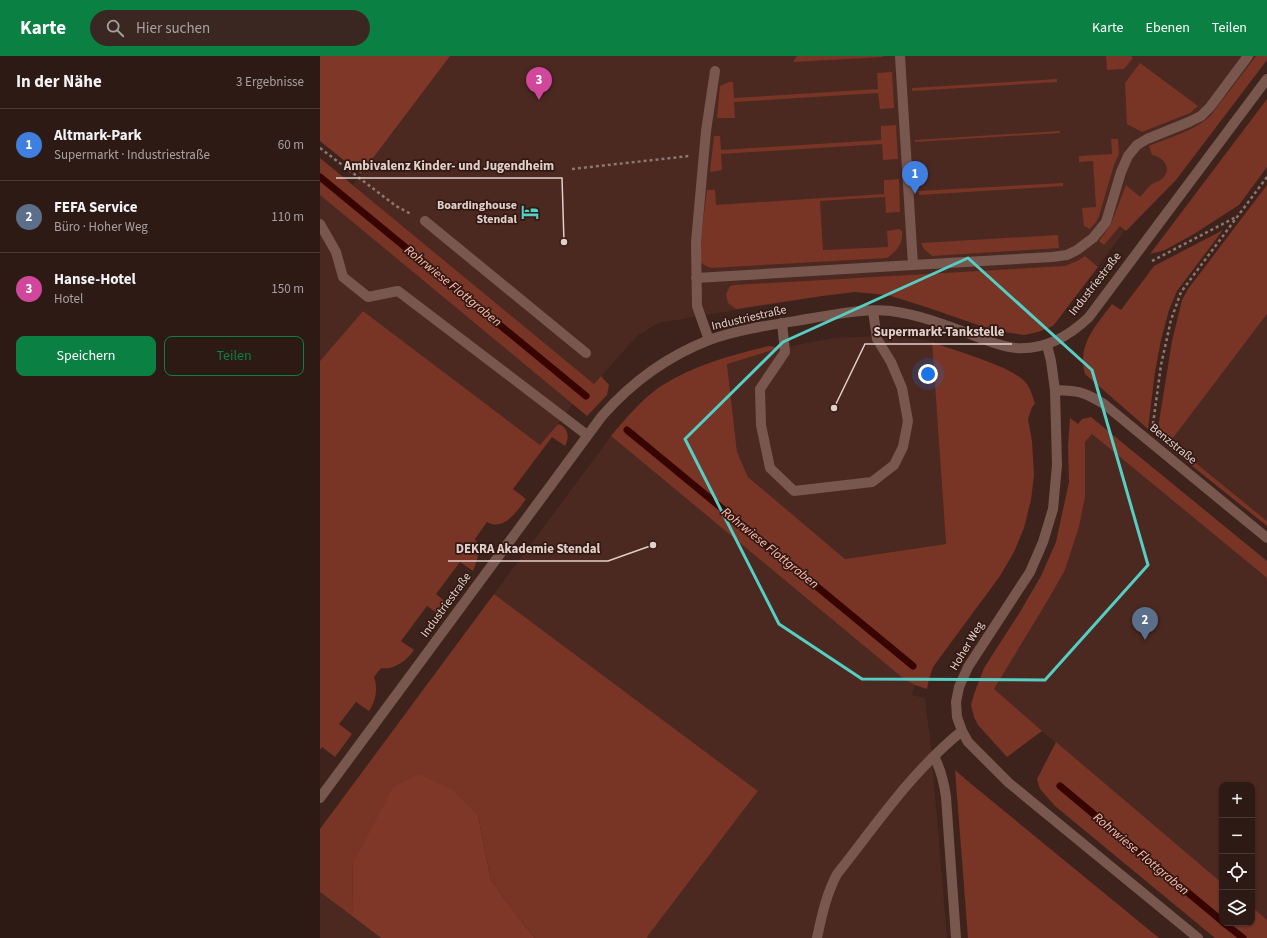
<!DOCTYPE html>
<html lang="de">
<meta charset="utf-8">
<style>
body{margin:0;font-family:"Source Sans 3",sans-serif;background:#3a2722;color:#f1f3f6}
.controls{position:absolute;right:12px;bottom:12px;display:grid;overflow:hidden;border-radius:8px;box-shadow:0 1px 3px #0004}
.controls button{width:36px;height:36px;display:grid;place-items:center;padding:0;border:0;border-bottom:1px solid #493834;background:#2e1a15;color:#f1f3f6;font:20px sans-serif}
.you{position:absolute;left:608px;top:318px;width:14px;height:14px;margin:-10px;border:3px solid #fff;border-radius:50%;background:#1a73e8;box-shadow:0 0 0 6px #1a73e833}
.badge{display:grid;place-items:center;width:26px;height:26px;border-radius:50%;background:#0b8043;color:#fff;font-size:13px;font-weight:700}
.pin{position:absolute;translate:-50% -33px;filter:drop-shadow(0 1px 2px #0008)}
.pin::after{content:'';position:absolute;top:21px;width:14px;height:12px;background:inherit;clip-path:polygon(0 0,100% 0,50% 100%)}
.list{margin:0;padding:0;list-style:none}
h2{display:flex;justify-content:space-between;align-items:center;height:52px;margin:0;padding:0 16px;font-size:17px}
h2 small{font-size:13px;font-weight:400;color:#a7a1a0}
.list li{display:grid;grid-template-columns:26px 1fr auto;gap:12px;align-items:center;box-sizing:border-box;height:72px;padding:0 16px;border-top:1px solid #493834}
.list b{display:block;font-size:15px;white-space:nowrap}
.list p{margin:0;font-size:13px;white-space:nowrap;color:#a7a1a0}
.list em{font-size:13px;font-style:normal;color:#a7a1a0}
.actions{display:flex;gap:8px;padding:12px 16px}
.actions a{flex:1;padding:9px 0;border:1px solid #0b8043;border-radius:8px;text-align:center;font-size:14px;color:#0b8043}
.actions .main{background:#0b8043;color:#fff}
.icon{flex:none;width:22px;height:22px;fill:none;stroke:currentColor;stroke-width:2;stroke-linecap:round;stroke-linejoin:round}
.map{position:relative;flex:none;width:947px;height:882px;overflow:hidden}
header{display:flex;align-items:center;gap:24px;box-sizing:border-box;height:56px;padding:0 20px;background:#0b8043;color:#fff}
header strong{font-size:19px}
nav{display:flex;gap:22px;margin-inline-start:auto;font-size:14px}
.search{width:280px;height:36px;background:#3a2722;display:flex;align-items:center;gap:10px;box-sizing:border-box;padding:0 14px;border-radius:22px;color:#a7a1a0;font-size:15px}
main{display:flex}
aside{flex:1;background:#2e1a15}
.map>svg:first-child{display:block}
.built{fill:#4b2921}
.green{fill:#783425}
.forest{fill:#7f3827}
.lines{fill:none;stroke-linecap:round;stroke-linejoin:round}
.stream{stroke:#370400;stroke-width:7}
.path{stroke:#8d7771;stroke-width:2.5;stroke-dasharray:3 3;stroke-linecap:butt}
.lane{stroke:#78574f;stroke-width:10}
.street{stroke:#78574f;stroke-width:10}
.marked{fill:none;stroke:#55cec4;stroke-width:3;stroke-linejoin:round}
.labels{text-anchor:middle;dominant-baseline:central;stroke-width:3.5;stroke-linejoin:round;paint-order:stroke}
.poi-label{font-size:12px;font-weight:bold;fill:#e1cfca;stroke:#331913;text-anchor:end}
.street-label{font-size:12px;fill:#e1cfca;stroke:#331913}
.water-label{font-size:13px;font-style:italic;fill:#ffbdad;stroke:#331913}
.leader{fill:none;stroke:#e1cfca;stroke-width:1.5}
.callout-dot{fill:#e1cfca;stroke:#331913;stroke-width:1.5}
.callout-label{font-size:13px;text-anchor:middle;font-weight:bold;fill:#e1cfca;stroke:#331913;stroke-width:3.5;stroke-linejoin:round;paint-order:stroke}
</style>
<header>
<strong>Karte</strong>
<div class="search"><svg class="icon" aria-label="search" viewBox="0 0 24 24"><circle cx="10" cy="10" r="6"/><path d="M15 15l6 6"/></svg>Hier suchen</div>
<nav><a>Karte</a><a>Ebenen</a><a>Teilen</a></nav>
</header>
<main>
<aside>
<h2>In der Nähe<small>3 Ergebnisse</small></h2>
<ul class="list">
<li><span class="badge" style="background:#3f7fe0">1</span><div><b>Altmark-Park</b><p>Supermarkt · Industriestraße</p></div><em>60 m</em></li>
<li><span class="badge" style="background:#5c6f8a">2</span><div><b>FEFA Service</b><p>Büro · Hoher Weg</p></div><em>110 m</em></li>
<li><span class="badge" style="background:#d1479c">3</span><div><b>Hanse-Hotel</b><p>Hotel</p></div><em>150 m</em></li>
</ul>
<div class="actions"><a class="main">Speichern</a><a>Teilen</a></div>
</aside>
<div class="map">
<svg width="947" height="882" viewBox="0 0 947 882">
<rect width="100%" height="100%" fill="#3d231c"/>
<path class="built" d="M130 0H942L816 160 733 270 718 276 704 279 685 276 664 271 606 251 568 239 535 236 502 240 338 267 317 280 274 328 33 129Z
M0 139 253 348 221 390 43 255 0 305Z
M947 258V465L850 386Z
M578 279 612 286 626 488 525 503 428 421 417 396 407 307 456 293 513 282Z
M772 378 947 522V864L932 851V729H902V827L673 634 728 544 745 514 759 471 765 441V386Z
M291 380 584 623 595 629 592 639 605 642 607 661 610 680 627 882H328L327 881 438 735 174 538Z
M0 836 32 860 61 882H0Z"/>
<path class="green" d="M477 0H563V1L473 6Z
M786 0H811L813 2 804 13 787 14Z
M936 0H947V4L856 124 806 175 800 170 784 189 779 185 791 168 806 129 820 141C824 137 829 129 834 127 837 125 840 125 843 122 852 112 844 101 832 99L829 90C850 81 875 75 891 59Z
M820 7 878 50 870 57 822 76 807 68 805 27Z
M572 16 574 52 560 53 558 37 414 46 415 62H397L400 30 409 26H413L414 42 558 33 557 17Z
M737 23V26L592 35V32Z
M947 43V111L919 149 874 178 845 194 830 198Z
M576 69 578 103 563 104 562 88 401 98 402 114 391 116 390 115 394 80H400L401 94 561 84V70Z
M740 75V77L595 86V84Z
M791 83H798L799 98 794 109 779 160 776 166 770 173 764 170 762 152 776 151 773 105 759 106V100L792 98Z
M0 102 274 328 281 320 289 329 287 339 267 360 0 139Z
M579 123 580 156 566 157 565 141 500 145 503 194 568 191 567 175 579 173 582 175C583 188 578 194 567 202L391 212C383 209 380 208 379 199L387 134H395L396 149 564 138V124Z
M743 127V130L599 139 598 135Z
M947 129V258L850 386 947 465V470L837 382V378L852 285 862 244 868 233Z
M903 174 857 235 849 254 841 284 835 316 828 373 765 318C757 288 776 270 792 248L801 254 834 210Z
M738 179 739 192 612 200 604 193 601 187Z
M765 200 778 211 733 270 718 276 704 279 685 276 664 271 606 251 568 239 535 236 502 240 416 253 408 247 406 238 410 230 414 229 745 210 757 205Z
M43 255 220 389 238 368C248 371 250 381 245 390L232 381 193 433 206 443C197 455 184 476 167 466L155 483C162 493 157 504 153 515L140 506 116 538 128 548 120 559 107 550 81 585 94 594C86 605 75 614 61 612L54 621C58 632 56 645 49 655L36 646 19 668 32 678 15 701 2 691 0 694V305Z
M612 286C634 295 694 310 707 328 711 334 713 341 715 348L712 351 708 363 712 385 714 419 711 444 704 472 694 496 680 520 613 611 609 623 607 633 595 629 584 623 291 380C305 363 323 342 341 330 374 309 411 299 449 290L455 291 456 293 407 308 417 396 428 421 525 503 626 488Z
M771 361 947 505V522L772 378 765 386V441L759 471 745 514 728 544 674 633 722 675 687 701 658 669 654 661 651 649 654 638 664 612 700 556 721 520 736 486 749 426 748 390 750 362 758 368 762 363Z
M174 538 438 735 327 881 328 882H215L199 862 171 824 158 760 33 808 32 860 0 836V773Z
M736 686 902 827V867H932V851L947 864V882H895L735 750 720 733 717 723Z
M635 714 650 727 839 882H648Z"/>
<path class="forest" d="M0 0H130L41 118 0 85Z
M99 718 132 734 158 760 171 824 199 862 215 882H61L32 860 33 808 73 731Z"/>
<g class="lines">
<path class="stream" d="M0 121 266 340
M307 374 593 610
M740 730 902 865
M904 867 923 882"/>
<path class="path" d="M0 92 76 150 91 158
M252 113 369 100
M832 205 916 161
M833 368 841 309 851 264 861 236 947 121"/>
<path class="lane" d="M105 165 266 297
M0 168 16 196 23 221 48 241 78 235 267 379
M593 209 732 201 747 199 757 194 773 182 786 166 801 116 808 100 817 89 827 83 869 66 881 60 890 51 928 0
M376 222 593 209 580 0
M462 267 465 296 440 333 441 369 450 412 474 435 552 426 574 409 583 391 588 365 582 332 571 306 557 283 553 255
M389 284 377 250 376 186 386 75 395 15
M614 700C621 714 624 726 626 741L636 882
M497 882C502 859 506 839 517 818 556 769 592 715 642 675"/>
<path class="street" d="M727 289 731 305 735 334 737 409 733 453 723 486 710 516 648 611 639 631 636 646 637 661 642 675 648 686 689 727 878 882
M735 334C758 335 763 335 784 348L947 482
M0 742 282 360C311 327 348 300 389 284 422 272 459 268 493 262 518 258 546 252 571 255 601 259 628 270 655 280 668 285 682 291 696 292 725 294 749 280 769 261L947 23"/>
</g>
<path class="marked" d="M648 202 772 314 828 509 725 624 542 623 459 568 365 383 463 286Z"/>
<defs>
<g id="hotel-bare" transform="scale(1.38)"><path d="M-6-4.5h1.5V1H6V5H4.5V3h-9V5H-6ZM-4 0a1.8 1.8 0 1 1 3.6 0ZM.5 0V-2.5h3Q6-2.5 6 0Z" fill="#55cec4" stroke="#331913" stroke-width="2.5" paint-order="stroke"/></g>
</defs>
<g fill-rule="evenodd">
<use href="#hotel-bare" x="210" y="156"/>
</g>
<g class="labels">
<g class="poi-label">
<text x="197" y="149">Boardinghouse<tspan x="197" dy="14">Stendal</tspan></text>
</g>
<g class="street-label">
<text transform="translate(775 228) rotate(-52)">Industriestraße</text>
<text transform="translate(429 262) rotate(-13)">Industriestraße</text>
<text transform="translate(853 388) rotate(39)">Benzstraße</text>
<text transform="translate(126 549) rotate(-54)">Industriestraße</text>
<text transform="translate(647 590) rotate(-59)">Hoher Weg</text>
</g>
<g class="water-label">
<text transform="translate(133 230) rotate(39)">Rohrwiese Flottgraben</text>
<text transform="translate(450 492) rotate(39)">Rohrwiese Flottgraben</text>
<text transform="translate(821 798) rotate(40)">Rohrwiese Flottgraben</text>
</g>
</g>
<path class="leader" d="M244 186L242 122H16M514 352L545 288H692M333 489L288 505H128"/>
<g class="callout-dot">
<circle cx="244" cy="186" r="4"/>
<circle cx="514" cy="352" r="4"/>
<circle cx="333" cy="489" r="4"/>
</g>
<g class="callout-label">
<text x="129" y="114">Ambivalenz Kinder- und Jugendheim</text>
<text x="619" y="280">Supermarkt-Tankstelle</text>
<text x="208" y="497">DEKRA Akademie Stendal</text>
</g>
</svg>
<div class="controls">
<button>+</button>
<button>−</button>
<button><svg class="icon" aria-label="locate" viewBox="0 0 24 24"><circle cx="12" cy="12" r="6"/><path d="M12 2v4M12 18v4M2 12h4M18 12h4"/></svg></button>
<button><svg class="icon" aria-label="layers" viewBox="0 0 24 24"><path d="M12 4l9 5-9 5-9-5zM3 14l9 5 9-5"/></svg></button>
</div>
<div class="you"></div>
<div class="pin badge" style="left:595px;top:138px;background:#3f7fe0">1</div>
<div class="pin badge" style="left:825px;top:584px;background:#5c6f8a">2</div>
<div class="pin badge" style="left:219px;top:44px;background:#d1479c">3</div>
</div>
</main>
